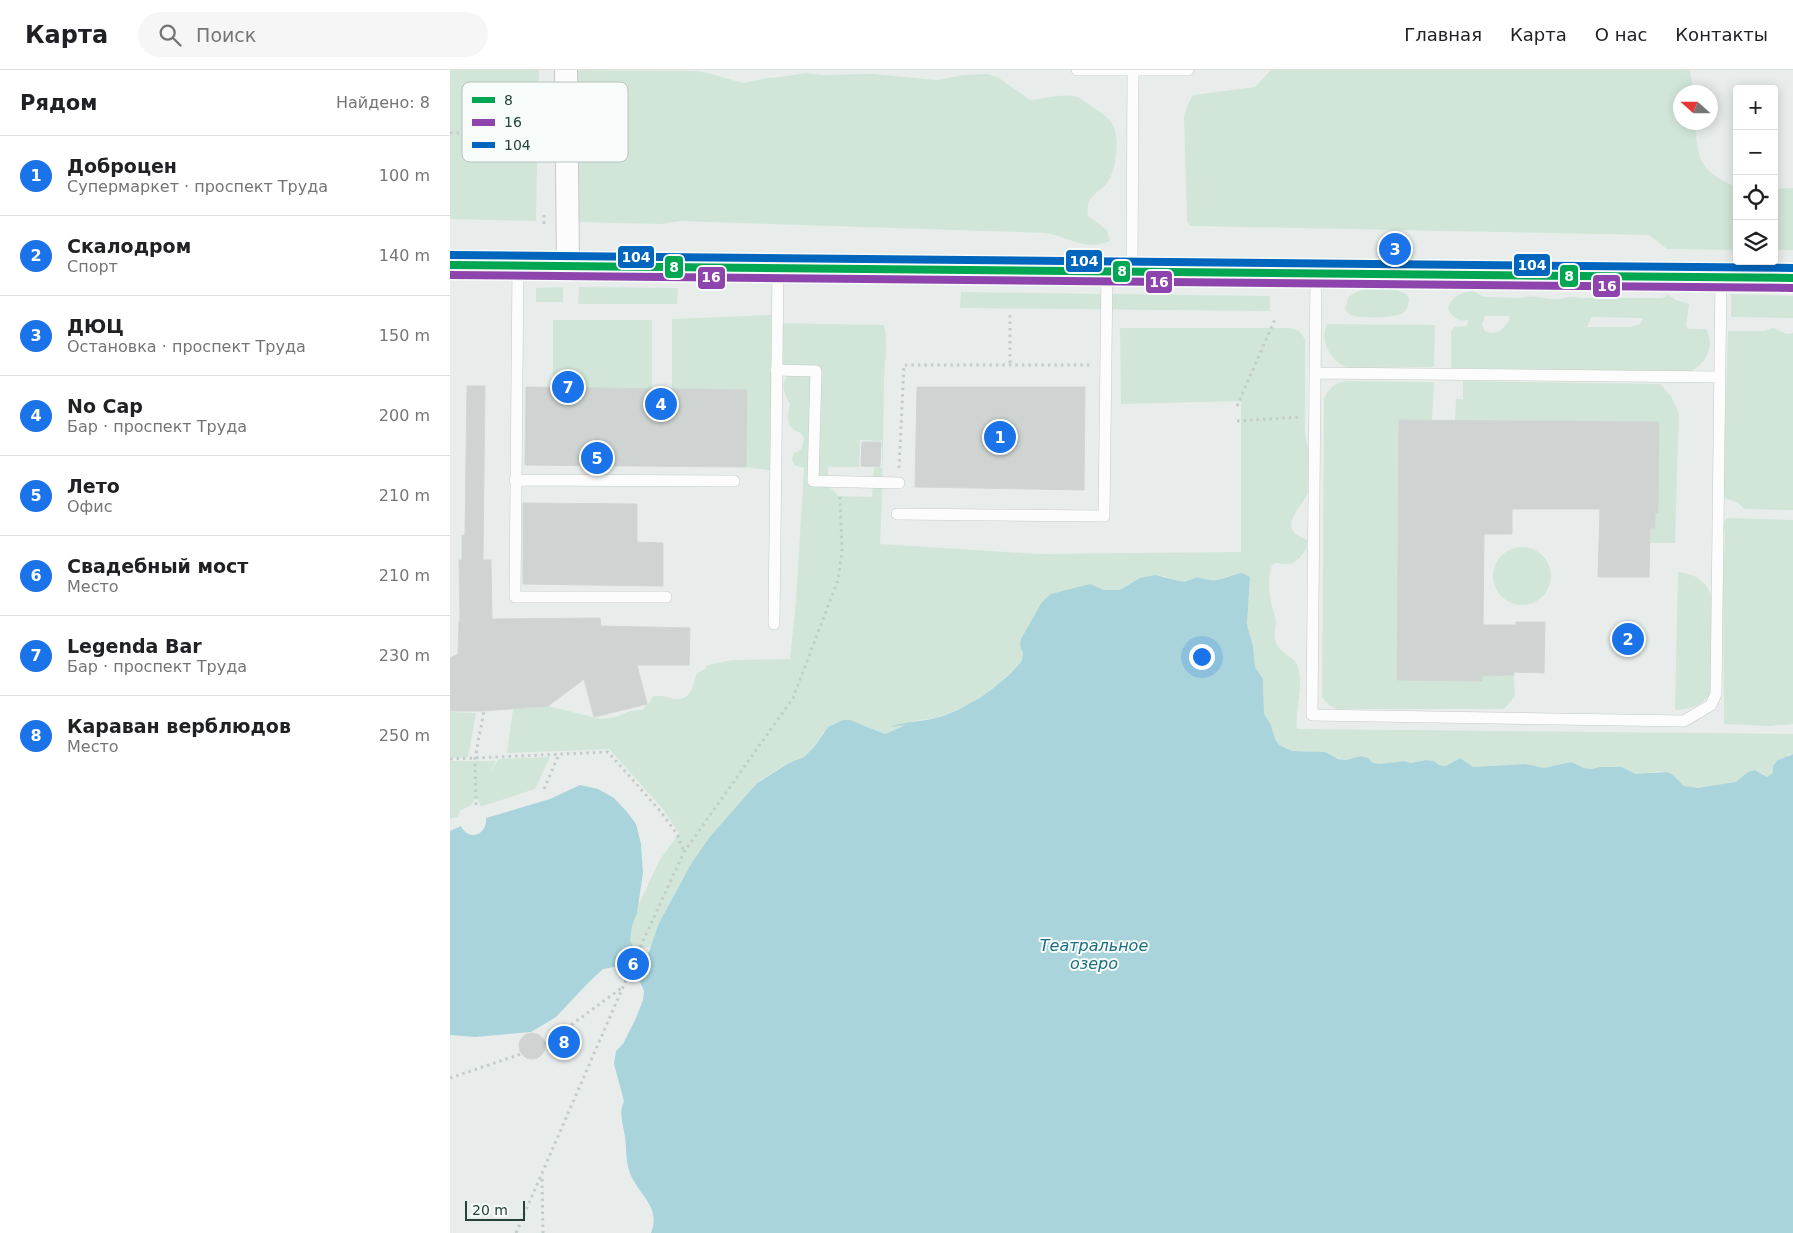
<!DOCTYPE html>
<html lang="ru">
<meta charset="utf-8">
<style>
body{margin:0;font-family:"DejaVu Sans",sans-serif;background:#f6f6f6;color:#202124}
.controls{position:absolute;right:15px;top:15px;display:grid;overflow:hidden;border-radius:5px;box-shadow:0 2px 12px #0003}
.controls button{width:45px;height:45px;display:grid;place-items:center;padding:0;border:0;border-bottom:1px solid #e0e0e0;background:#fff;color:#202124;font:25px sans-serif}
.compass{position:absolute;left:1223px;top:15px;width:45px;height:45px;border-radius:50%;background:#fff;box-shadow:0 2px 12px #0003;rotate:291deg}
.scale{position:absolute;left:15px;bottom:12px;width:60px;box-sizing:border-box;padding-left:5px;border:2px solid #24423a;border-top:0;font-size:14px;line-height:18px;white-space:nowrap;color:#24423a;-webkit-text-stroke:4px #f7fbf9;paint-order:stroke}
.you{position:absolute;left:751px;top:586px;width:18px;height:18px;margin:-12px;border:4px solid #fff;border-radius:50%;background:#1a73e8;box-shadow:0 0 0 8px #1a73e833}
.badge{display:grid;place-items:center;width:32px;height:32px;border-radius:50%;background:#1a73e8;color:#fff;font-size:16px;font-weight:700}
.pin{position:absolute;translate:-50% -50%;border:2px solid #fff;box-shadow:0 1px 5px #0006}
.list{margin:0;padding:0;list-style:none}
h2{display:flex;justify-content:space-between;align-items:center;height:65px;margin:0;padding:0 20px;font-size:21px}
h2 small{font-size:16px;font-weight:400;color:#757577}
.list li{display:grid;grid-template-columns:32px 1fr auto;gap:15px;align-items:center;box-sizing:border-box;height:80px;padding:0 20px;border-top:1px solid #e0e0e0}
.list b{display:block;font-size:19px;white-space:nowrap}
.list p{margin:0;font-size:16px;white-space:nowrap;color:#757577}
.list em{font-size:16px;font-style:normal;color:#757577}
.icon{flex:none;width:28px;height:28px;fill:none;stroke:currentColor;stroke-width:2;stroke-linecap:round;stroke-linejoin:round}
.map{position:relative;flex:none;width:1343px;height:1163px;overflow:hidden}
header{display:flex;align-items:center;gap:30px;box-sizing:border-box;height:70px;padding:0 25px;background:#fff;border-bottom:1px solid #e0e0e0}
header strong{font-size:24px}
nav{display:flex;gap:28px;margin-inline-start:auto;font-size:18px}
.search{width:350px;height:45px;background:#f6f6f6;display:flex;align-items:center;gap:12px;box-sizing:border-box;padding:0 18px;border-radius:28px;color:#757577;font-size:19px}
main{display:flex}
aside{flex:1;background:#fff}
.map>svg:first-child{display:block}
.green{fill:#d1e6d8;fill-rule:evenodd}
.water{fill:#a9d4db}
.building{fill:#cfd4d2;stroke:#d1d6d4}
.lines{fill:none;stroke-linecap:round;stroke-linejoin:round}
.lane-casing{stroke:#c5cac8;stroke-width:12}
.street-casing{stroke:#c5cac8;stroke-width:24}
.secondary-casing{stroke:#c3cbc8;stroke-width:29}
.path{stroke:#c3ccca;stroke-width:3;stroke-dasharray:2.5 4;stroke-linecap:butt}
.lane{stroke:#fcfcfc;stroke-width:11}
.street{stroke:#fcfcfc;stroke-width:22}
.secondary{stroke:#fcfcfc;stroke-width:28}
.bus-1-casing{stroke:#f7fbf9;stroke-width:11}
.bus-2-casing{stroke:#f7fbf9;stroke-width:11}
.bus-3-casing{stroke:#f7fbf9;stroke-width:11}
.bus-1{stroke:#00a651;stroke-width:8}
.bus-2{stroke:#8e44ad;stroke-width:8}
.bus-3{stroke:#0065bd;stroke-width:8}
.labels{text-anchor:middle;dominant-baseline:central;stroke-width:4;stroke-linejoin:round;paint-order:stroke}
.water-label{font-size:16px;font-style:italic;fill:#1c6f80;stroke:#f7fbf9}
.key{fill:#f7fbf9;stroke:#b8c4c0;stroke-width:1}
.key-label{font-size:14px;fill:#24423a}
.line-badge{stroke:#f7fbf9;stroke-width:2}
.badge-label{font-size:14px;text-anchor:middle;font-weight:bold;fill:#fff}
</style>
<header>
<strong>Карта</strong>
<div class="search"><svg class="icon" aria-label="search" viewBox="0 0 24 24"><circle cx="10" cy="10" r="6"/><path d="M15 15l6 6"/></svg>Поиск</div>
<nav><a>Главная</a><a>Карта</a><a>О нас</a><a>Контакты</a></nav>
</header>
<main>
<aside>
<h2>Рядом<small>Найдено: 8</small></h2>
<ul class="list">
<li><span class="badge">1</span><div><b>Доброцен</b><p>Супермаркет · проспект Труда</p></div><em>100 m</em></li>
<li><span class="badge">2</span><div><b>Скалодром</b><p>Спорт</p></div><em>140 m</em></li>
<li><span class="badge">3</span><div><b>ДЮЦ</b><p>Остановка · проспект Труда</p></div><em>150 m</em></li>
<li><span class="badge">4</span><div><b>No Cap</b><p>Бар · проспект Труда</p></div><em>200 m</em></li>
<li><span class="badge">5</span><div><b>Лето</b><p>Офис</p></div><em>210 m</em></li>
<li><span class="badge">6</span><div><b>Свадебный мост</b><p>Место</p></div><em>210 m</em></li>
<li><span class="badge">7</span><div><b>Legenda Bar</b><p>Бар · проспект Труда</p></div><em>230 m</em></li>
<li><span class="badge">8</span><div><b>Караван верблюдов</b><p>Место</p></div><em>250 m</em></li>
</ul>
</aside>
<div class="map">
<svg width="1343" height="1163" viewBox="0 0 1343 1163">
<rect width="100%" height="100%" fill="#e8edeb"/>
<path class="green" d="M0 0H89L86 151 0 149Z
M129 0 246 1 258 3 293 13 317 8 330 7 356 3 372 5 423 4 487 10 513 5 538 4 549 8 580 30C594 29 609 24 623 26 630 27 637 33 643 37 649 41 659 48 663 55 670 68 666 96 660 108 652 125 635 121 638 146L657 160 660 171C635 182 620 167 595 163L230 151 211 154 130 152 126 150 127 5Z
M821 0H1240L1243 22H1230V52L1246 53C1246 90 1251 102 1287 117V180L1217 179 1199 165 740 156 737 151 734 47 737 36 743 25 805 17Z
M1343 118V180H1324V119Z
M113 217V232H86V218Z
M129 217 228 218 227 234H128Z
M939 217 955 223 959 228C959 233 958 240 953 243 945 248 909 249 901 245 897 243 897 242 895 239L898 228C909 217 924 218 939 217Z
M1023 221 1034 227 1073 228C1084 224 1094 230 1106 229 1114 229 1121 225 1130 228H1212L1218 225 1226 230 1239 234 1236 256 1239 259H1256C1266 275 1255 296 1239 302L1001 298V262L1004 257 1017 256 1018 250C1008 252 1001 247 998 238 1002 226 1011 222 1023 221ZM1035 246H1060V247C1055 259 1048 266 1035 261L1032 255ZM1142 247 1193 248V249L1190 254 1180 257H1137Z
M511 222 820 226V241L510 238Z
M1281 224 1343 226V248L1281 247Z
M321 245V253L434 255C439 274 434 293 434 313 433 367 433 420 430 474L588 484 791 482V331L671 334 670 258H840L849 261 855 269V366C859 375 862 410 859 420 856 432 838 446 842 458 844 465 851 467 857 470 858 480 848 493 838 494 834 495 830 493 826 493L822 495C818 507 819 525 822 537 823 542 826 547 826 552 825 560 823 566 827 575 832 584 845 587 848 597 854 617 845 639 847 659L1343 664V684H1339L1323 703 1317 708 1312 703 1305 700 1298 702 1286 712 1264 717 1241 718 1234 716 1223 705 1208 701 1193 705 1185 704 1172 697H1150L1142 699 1134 698 1121 692 1094 698 1076 694 1023 697 1010 688 997 696 989 695 984 691 976 690 961 693 954 691 931 694 923 693 918 688 911 686 896 690 859 681H842L829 675 825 669 821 655 814 644 813 609 805 597 803 576 797 555 800 508 784 504 771 510H755L748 507 734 512 713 506 683 512 670 520H654L640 514 590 535 575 562 570 576 573 583 572 590 551 612 519 635 486 648 464 651 450 658 435 664 414 655 385 653 373 663 365 676 354 687 339 693 307 712 241 794 209 853 202 876 180 882 170 875 209 791 229 763 212 738 159 679 57 683 63 639 98 636 151 649 166 647 180 641 193 640 197 634 200 632 202 627C215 621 230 638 240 622 243 618 245 608 247 603L255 599 257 595 282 590 340 589 346 531 354 398 344 395 342 389 344 383 351 380 354 368 351 363C335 358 337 348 340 334 335 324 329 316 338 305L322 300 324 401 296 397 297 320 222 319V249ZM410 370 432 371V398H424L422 427 387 426V424L378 416V396L383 397H409Z
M103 250H202V319L103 318Z
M877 254 985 255 984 297 899 298C881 293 869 271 877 254Z
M1323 258 1337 264 1343 263V440L1294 439C1286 428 1281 433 1273 426L1278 261H1314Z
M895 311 984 312 982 350H949L947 610 1032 611V606L1064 605 1065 626 1054 639H887L879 635 872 627 874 328C880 318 884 313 895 311Z
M1013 311 1210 314 1221 326 1229 343 1225 473H1200V458L1005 351 1006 329H1013Z
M1277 448 1343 450V654L1319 656 1274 654 1273 512 1275 468 1273 453Z
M1043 506a29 29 0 1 1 58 0a29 29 0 1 1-58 0Z
M1228 502C1245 504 1256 510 1262 527L1261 624C1251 635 1240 640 1225 640Z
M0 642 26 643 18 687 0 688Z
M100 687 85 719 33 736H31L26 727 21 735 10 741 8 747 0 749V691H46L39 704 49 689Z"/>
<path class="water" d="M792 503 800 507 797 555 803 576 805 597 813 609 814 644 821 655 825 669 829 675 842 681 875 682 888 689 896 690 911 686 918 688 923 693 931 694 954 691 961 693 976 690 984 691 989 695 996 696 1010 688 1023 697 1076 694 1094 698 1121 692 1134 698 1142 699 1150 697H1172L1185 704 1217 702 1223 705 1234 716 1248 718 1286 712 1298 702 1305 700 1317 707 1323 703V696L1328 690 1343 684V1163H201C212 1135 186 1124 179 1100 175 1087 177 1074 174 1061 172 1049 169 1043 174 1031L164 994 166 981 173 974 186 948 193 930 194 921 190 912 183 905 164 897 153 899 137 914 106 947 81 962 25 967 0 965V761L11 756C18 772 38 765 36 748L100 729 130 715 148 719 164 728 177 742 186 754 191 774 193 803 187 843 182 856 180 870 185 882 192 885 199 882 209 853 241 794 259 768 307 713 339 693 354 687 365 676 378 657 393 650H400L435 664 456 655 440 657C456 651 471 652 486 648 516 640 553 615 572 590L573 583 570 576 571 569 590 535 595 529 601 524 640 514 654 520H670L690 508 705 505 734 512 748 507C769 515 774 506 792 503Z"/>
<path class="building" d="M17 316H35L33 490H41L42 549 150 548 151 556 240 558 239 595H187L197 634 144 647 134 609 98 636 34 641H0V588L8 584 9 551H10L9 490H12V465H15Z
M76 317 297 320 296 397 75 395Z
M467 317H635L634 420 465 417Z
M949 350 1209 352 1208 443H1205V458H1200L1199 507H1148L1150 439H1062V464H1034L1033 555H1066V552H1095L1094 603 1064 602V605L1032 606V611L947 610Z
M412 372H431L430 397 411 396Z
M73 433 187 434V472L213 473V516L73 514Z
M69 976a13 13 0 1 1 26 0a13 13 0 1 1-26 0Z"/>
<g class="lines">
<g class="lane-casing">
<path id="lane" d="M627 0H738
M68 195 65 527H216
M682 201 683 1
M866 204 862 645 1234 651 1261 635 1266 624 1271 207
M326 300 366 301 363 411 449 413
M865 303 1270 307
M65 410 284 411
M447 444 654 446 657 202
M324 554 328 198"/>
</g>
<g class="street-casing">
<path id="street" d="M116 0 118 195"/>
</g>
<g class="secondary-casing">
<path id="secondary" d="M0 195 1343 208"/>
</g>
<path class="path" d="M0 63H96
M94 154V145
M560 245V295
M787 336 826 247
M787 351 850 347
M449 398 454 295H642
M0 689 158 682 211 742 227 764 234 782
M94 719 109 684
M26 735 25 688 34 641
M95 974 173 917
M0 1008 71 984
M92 1109 93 1163
M66 1163 193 871 234 782 343 628 388 510 392 481 390 427"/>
<use href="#lane" class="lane"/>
<use href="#street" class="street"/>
<use href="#secondary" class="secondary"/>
<g class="bus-1-casing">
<path id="bus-1" d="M0 195 1343 208"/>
</g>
<g class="bus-2-casing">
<path id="bus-2" d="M0 205 1343 218"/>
</g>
<g class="bus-3-casing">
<path id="bus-3" d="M0 185 1343 198"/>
</g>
<use href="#bus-1" class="bus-1"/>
<use href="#bus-2" class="bus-2"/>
<use href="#bus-3" class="bus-3"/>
</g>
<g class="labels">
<g class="water-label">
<text x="644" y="875">Театральное<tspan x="644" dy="18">озеро</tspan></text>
</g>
</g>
<rect x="12" y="12" width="166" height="80" rx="8" class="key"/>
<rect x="22" y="27" width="23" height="6" fill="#00a651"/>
<rect x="22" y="49" width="23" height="7" fill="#8e44ad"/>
<rect x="22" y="72" width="23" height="6" fill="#0065bd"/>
<g class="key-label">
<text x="54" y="35">8</text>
<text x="54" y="57">16</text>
<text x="54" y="80">104</text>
</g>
<g class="line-badge">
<rect x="167" y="175" width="38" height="24" rx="5" fill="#0065bd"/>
<rect x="615" y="179" width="38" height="24" rx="5" fill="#0065bd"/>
<rect x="1063" y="183" width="38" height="24" rx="5" fill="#0065bd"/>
<rect x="214" y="185" width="20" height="24" rx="5" fill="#00a651"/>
<rect x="662" y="190" width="19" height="23" rx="5" fill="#00a651"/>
<rect x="1109" y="194" width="20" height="24" rx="5" fill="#00a651"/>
<rect x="247" y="196" width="29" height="24" rx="5" fill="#8e44ad"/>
<rect x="695" y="200" width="28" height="24" rx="5" fill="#8e44ad"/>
<rect x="1142" y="204" width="29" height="24" rx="5" fill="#8e44ad"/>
</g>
<g class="badge-label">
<text x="186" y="192">104</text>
<text x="634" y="196">104</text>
<text x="1082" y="200">104</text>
<text x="224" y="202">8</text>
<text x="672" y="206">8</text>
<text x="1119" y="211">8</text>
<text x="261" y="212">16</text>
<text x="709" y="217">16</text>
<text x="1157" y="221">16</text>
</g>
</svg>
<div class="controls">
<button>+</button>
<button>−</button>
<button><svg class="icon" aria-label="locate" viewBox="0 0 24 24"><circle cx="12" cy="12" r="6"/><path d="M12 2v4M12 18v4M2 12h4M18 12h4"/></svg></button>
<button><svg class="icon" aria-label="layers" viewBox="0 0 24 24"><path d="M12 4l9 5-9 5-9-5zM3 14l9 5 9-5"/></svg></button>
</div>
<svg class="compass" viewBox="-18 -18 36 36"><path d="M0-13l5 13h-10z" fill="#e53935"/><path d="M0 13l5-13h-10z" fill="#757577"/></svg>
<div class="scale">20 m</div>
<div class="you"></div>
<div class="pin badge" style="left:550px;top:367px">1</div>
<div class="pin badge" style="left:1178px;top:569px">2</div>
<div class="pin badge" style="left:945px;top:179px">3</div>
<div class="pin badge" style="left:211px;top:334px">4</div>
<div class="pin badge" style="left:147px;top:388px">5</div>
<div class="pin badge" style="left:183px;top:894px">6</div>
<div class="pin badge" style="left:118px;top:317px">7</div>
<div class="pin badge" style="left:114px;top:972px">8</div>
</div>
</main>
